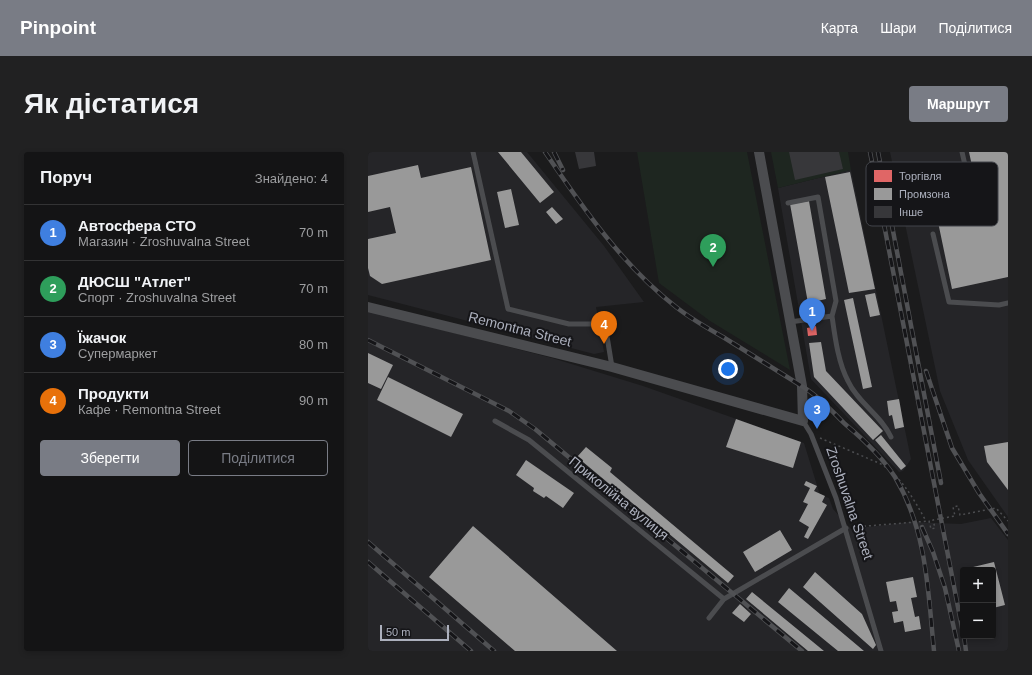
<!DOCTYPE html>
<html lang="uk">
<meta charset="utf-8">
<style>
body{margin:0;font-family:Helvetica,sans-serif;background:#212122;color:#f1f3f6}
.controls{position:absolute;right:12px;bottom:12px;display:grid;overflow:hidden;border-radius:4px;box-shadow:0 2px 6px #0003}
.controls button{width:36px;height:36px;display:grid;place-items:center;padding:0;border:0;border-bottom:1px solid #333334;background:#141415;color:#f1f3f6;font:20px sans-serif}
.scale{position:absolute;left:12px;bottom:10px;width:69px;box-sizing:border-box;padding-left:4px;border:2px solid #acb0bd;border-top:0;font-size:11px;line-height:14px;white-space:nowrap;color:#acb0bd;-webkit-text-stroke:3px #151518;paint-order:stroke}
.you{position:absolute;left:360px;top:217px;width:14px;height:14px;margin:-10px;border:3px solid #fff;border-radius:50%;background:#1a73e8;box-shadow:0 0 0 6px #1a73e833}
.badge{display:grid;place-items:center;width:26px;height:26px;border-radius:50%;background:#797c85;color:#fff;font-size:13px;font-weight:700}
.pin{position:absolute;translate:-50% -33px;filter:drop-shadow(0 1px 2px #0008)}
.pin::after{content:'';position:absolute;top:21px;width:14px;height:12px;background:inherit;clip-path:polygon(0 0,100% 0,50% 100%)}
.list{margin:0;padding:0;list-style:none}
h2{display:flex;justify-content:space-between;align-items:center;height:52px;margin:0;padding:0 16px;font-size:17px}
h2 small{font-size:13px;font-weight:400;color:#9d9ea0}
.list li{display:grid;grid-template-columns:26px 1fr auto;gap:12px;align-items:center;box-sizing:border-box;height:56px;padding:0 16px;border-top:1px solid #333334}
.list b{display:block;font-size:15px;white-space:nowrap}
.list p{margin:0;font-size:13px;white-space:nowrap;color:#9d9ea0}
.list em{font-size:13px;font-style:normal;color:#9d9ea0}
.actions{display:flex;gap:8px;padding:12px 16px}
.actions a{flex:1;padding:9px 0;border:1px solid #797c85;border-radius:4px;text-align:center;font-size:14px;color:#797c85}
.actions .main{background:#797c85;color:#fff}
.map{position:relative;flex:none;width:640px;height:499px;overflow:hidden;border-radius:4px}
header{display:flex;align-items:center;gap:24px;box-sizing:border-box;height:56px;padding:0 20px;background:#797c85;color:#fff}
header strong{font-size:19px}
nav{display:flex;gap:22px;margin-inline-start:auto;font-size:14px}
.intro{display:flex;align-items:center;justify-content:space-between;box-sizing:border-box;height:96px;padding:0 24px}
h1{margin:0;font-size:28px}
.button{padding:10px 18px;border-radius:4px;background:#797c85;color:#fff;font-size:14px;font-weight:700}
main{display:flex;gap:24px;padding:0 24px}
aside{flex:1;background:#141415;border-radius:4px;box-shadow:0 2px 6px #0003}
.map>svg:first-child{display:block}
.built{fill:#252528;fill-rule:evenodd}
.green{fill:#1e2620}
.shops{fill:#e06666}
.industry{fill:#999}
.building{fill:#37373a}
.lines{fill:none;stroke-linecap:round;stroke-linejoin:round}
.path{stroke:#4c4d50;stroke-width:1.5;stroke-dasharray:2 3;stroke-linecap:butt}
.lane{stroke:#4b4c4f;stroke-width:5}
.street{stroke:#4b4c4f;stroke-width:10}
.rail-casing{stroke:#505154;stroke-width:4.5}
.rail{stroke:#151518;stroke-width:3;stroke-dasharray:9;stroke-linecap:butt}
.labels{text-anchor:middle;dominant-baseline:central;stroke-width:4;stroke-linejoin:round;paint-order:stroke}
.street-label{font-size:14px;fill:#acb0bd;stroke:#151518}
.key{fill:#151518;stroke:#42444a;stroke-width:1}
.key-label{font-size:11px;fill:#acb0bd}
</style>
<header>
<strong>Pinpoint</strong>
<nav><a>Карта</a><a>Шари</a><a>Поділитися</a></nav>
</header>
<div class="intro"><h1>Як дістатися</h1><a class="button">Маршрут</a></div>
<main>
<aside>
<h2>Поруч<small>Знайдено: 4</small></h2>
<ul class="list">
<li><span class="badge" style="background:#3f7fe0">1</span><div><b>Автосфера СТО</b><p>Магазин · Zroshuvalna Street</p></div><em>70 m</em></li>
<li><span class="badge" style="background:#2e9e5b">2</span><div><b>ДЮСШ &quot;Атлет&quot;</b><p>Спорт · Zroshuvalna Street</p></div><em>70 m</em></li>
<li><span class="badge" style="background:#3f7fe0">3</span><div><b>Їжачок</b><p>Супермаркет</p></div><em>80 m</em></li>
<li><span class="badge" style="background:#e8710a">4</span><div><b>Продукти</b><p>Кафе · Remontna Street</p></div><em>90 m</em></li>
</ul>
<div class="actions"><a class="main">Зберегти</a><a>Поділитися</a></div>
</aside>
<div class="map">
<svg width="640" height="499" viewBox="0 0 640 499">
<rect width="100%" height="100%" fill="#1b1b1c"/>
<path class="built" d="M0 0H159L236 94 276 150 228 155 236 200 226 202 0 143Z
M522 0H640V365L600 308 572 239Z
M483 18 543 307 535 319 531 320 443 227 410 36Z
M0 159 184 206 275 234 436 291 452 343 461 346 465 357 483 377 543 370 593 372 623 366 640 388V499H0ZM595 418H625V484H595Z"/>
<path class="green" d="M269 0H379L422 218 342 169 291 131Z
M403 0H480L483 18 410 36Z"/>
<path class="shops" d="M448 174 449 183 440 184 439 176Z"/>
<path class="industry" d="M130 0H153L186 40 172 51Z
M601 0H640V125L584 137 570 70 614 61Z
M50 13 53 26 103 15 123 108 14 132 2 124 0 116V87L28 81 22 55 0 60V24Z
M482 20 507 137 481 141 457 25Z
M143 37 151 73 137 76 129 40Z
M441 49 458 147 440 151 422 52Z
M184 55 195 67 188 72 178 60Z
M507 141 512 163 502 165 497 143Z
M485 146 504 235 495 237 476 148Z
M453 190 458 219 515 279 505 288 446 225 441 191Z
M0 201 25 213 13 237 0 231Z
M20 225 95 262 83 285 9 248Z
M531 247 536 275 527 277 524 263 521 264 519 249Z
M368 267 433 290 425 316 358 295Z
M513 283 538 314 533 318 507 288Z
M640 290V338L619 310 616 294Z
M218 295 244 316 242 320 366 424 360 431 209 305Z
M158 308 206 341 195 356 178 344 176 346 165 339 166 336 148 323Z
M438 329 449 334 446 339 457 344 454 350 459 353 440 387 436 385 441 375 431 369 440 352 435 350 442 336 436 333Z
M105 374 249 499H147L61 425Z
M412 378 424 398 387 420 375 400Z
M626 410 637 453 625 456V418H602L601 416Z
M447 420 494 462 508 493 505 497 435 435Z
M545 425 549 445 543 446 547 465 551 464 553 477 537 480 535 469 526 471 524 460 530 459 528 449 522 450 518 430Z
M421 436 496 499H470L410 450Z
M384 440 456 499H440L378 447Z
M372 452 383 462 376 470 364 461Z"/>
<path class="building" d="M207 0H226L228 14 211 17Z
M421 0H471L475 17 427 28Z"/>
<g class="lines">
<path class="path" d="M452 286 513 312C535 327 545 346 558 369
M486 375 561 369 563 377 567 376 565 368 587 364 585 355 590 354 592 363 628 356 640 369"/>
<path class="lane" d="M105 0 140 157 201 172H237L244 215
M594 0 606 52
M420 51 450 45 468 149 464 164
M565 82 581 150 631 153 640 151
M422 170 464 164C467 185 470 210 480 229 490 251 513 263 523 285
M127 269 161 288 356 447
M435 269 443 282 468 346 513 499
M341 466 356 447 478 376"/>
<path class="street" d="M0 155 244 215 435 269 434 234 391 0"/>
<g class="rail-casing">
<path id="rail" d="M177 0C215 56 254 113 308 155 322 166 339 176 355 185 381 201 406 217 432 233 449 243 463 258 477 272 495 287 514 305 527 325 559 379 560 439 566 499
M186 0 195 18
M502 0 595 481
M510 0 573 331
M0 188 141 259 167 277 434 499
M558 219 584 296 611 341 640 382
M554 375 565 400 577 436 591 499
M0 390 126 499
M0 410 103 499
M596 484 598 499"/>
</g>
<use href="#rail" class="rail"/>
</g>
<g class="labels">
<g class="street-label">
<text transform="translate(152 177) rotate(14)">Remontna Street</text>
<text transform="translate(251 346) rotate(39)">Приколійна вулиця</text>
<text transform="translate(482 351) rotate(71)">Zroshuvalna Street</text>
</g>
</g>
<rect x="498" y="10" width="132" height="64" rx="6" class="key"/>
<rect x="506" y="18" width="18" height="12" fill="#e06666"/>
<rect x="506" y="36" width="18" height="12" fill="#999"/>
<rect x="506" y="54" width="18" height="12" fill="#37373a"/>
<g class="key-label">
<text x="531" y="28">Торгівля</text>
<text x="531" y="46">Промзона</text>
<text x="531" y="64">Інше</text>
</g>
</svg>
<div class="controls">
<button>+</button>
<button>−</button>
</div>
<div class="scale">50 m</div>
<div class="you"></div>
<div class="pin badge" style="left:444px;top:179px;background:#3f7fe0">1</div>
<div class="pin badge" style="left:345px;top:115px;background:#2e9e5b">2</div>
<div class="pin badge" style="left:449px;top:277px;background:#3f7fe0">3</div>
<div class="pin badge" style="left:236px;top:192px;background:#e8710a">4</div>
</div>
</main>
